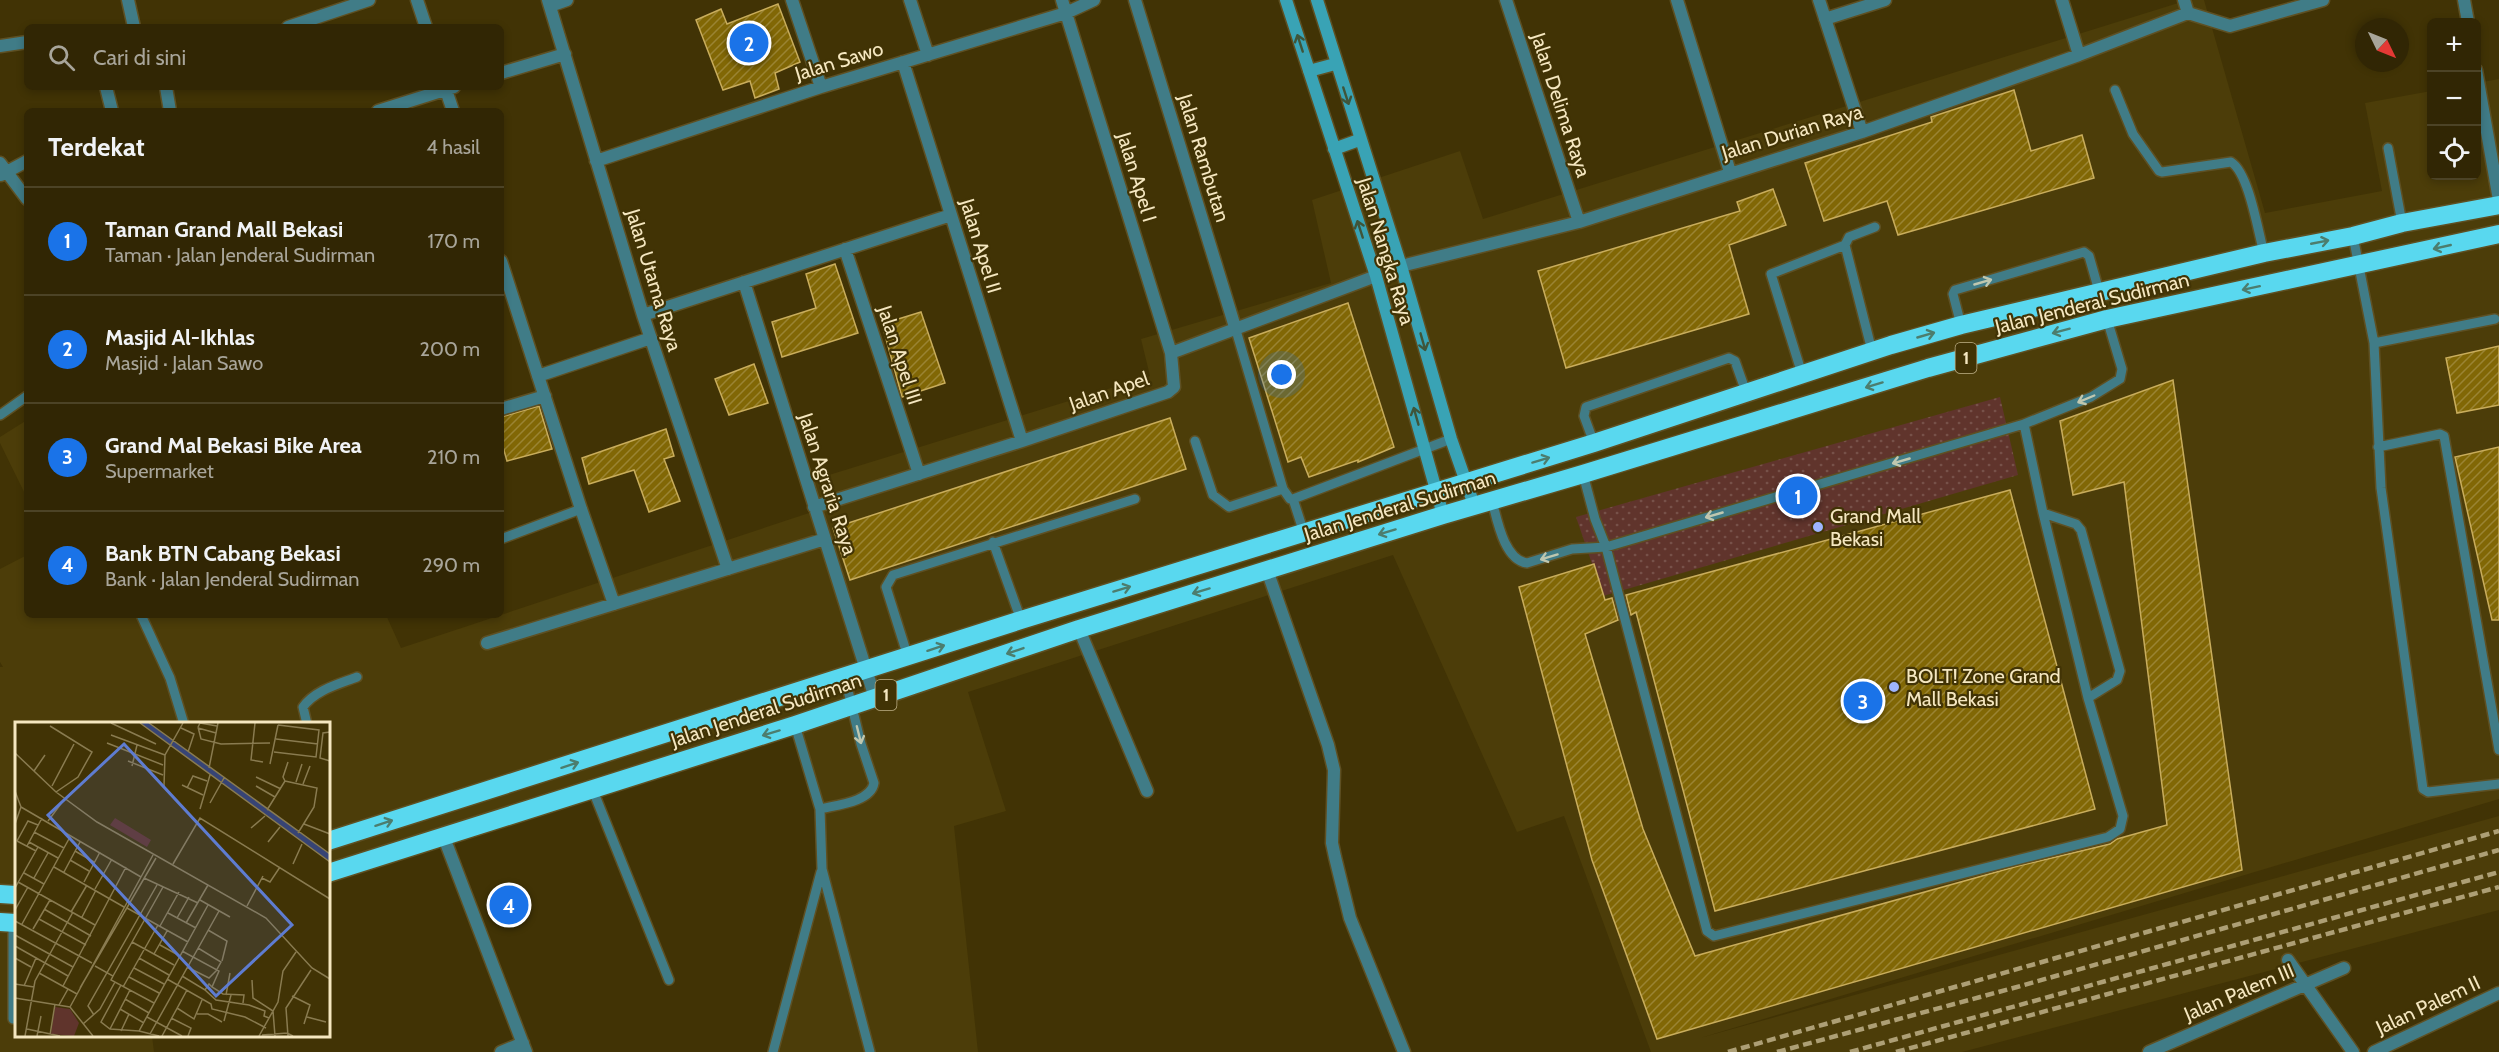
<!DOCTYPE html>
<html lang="id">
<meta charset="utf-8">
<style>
body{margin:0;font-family:Cabin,sans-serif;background:#3d3213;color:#f1f3f6}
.controls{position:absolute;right:18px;top:18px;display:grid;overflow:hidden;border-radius:9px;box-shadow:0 3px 9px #0003}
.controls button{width:54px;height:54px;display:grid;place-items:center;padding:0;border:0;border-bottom:2px solid #4c4326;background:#312604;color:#f1f3f6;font:30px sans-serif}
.compass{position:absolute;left:2355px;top:18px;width:54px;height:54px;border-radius:50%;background:#312604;box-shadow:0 3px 9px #0003;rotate:133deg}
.you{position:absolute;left:1282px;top:375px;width:21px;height:21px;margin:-15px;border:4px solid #fff;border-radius:50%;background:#1a73e8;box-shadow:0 0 0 9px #1a73e833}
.badge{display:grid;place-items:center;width:39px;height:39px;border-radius:50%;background:#1a73e8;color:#fff;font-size:20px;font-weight:700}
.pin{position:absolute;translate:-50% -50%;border:3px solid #fff;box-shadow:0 2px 6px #0006}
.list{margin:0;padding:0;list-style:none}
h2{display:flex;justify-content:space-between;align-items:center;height:78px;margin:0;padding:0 24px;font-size:26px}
h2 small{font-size:20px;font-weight:400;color:#a8a59a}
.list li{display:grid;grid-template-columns:39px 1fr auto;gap:18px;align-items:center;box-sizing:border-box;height:108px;padding:0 24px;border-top:2px solid #4c4326}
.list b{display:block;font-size:22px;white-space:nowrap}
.list p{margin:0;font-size:20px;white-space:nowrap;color:#a8a59a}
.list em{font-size:20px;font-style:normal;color:#a8a59a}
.icon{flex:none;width:33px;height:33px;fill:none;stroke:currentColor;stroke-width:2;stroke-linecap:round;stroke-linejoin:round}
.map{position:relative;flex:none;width:2499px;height:1052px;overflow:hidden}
.search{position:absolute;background:#312604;box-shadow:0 3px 9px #0003;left:24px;top:24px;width:480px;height:66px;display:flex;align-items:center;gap:15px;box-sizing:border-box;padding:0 21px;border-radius:9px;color:#a8a59a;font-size:22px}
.panel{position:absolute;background:#312604;box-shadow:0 3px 9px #0003;left:24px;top:108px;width:480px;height:510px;border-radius:9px}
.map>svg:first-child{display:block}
.built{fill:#4c3d09}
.park{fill:url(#park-dots)}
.building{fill:url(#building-hatch);stroke:#c9ad5c;stroke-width:1.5}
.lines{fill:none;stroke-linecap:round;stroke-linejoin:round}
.lane-casing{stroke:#5e5023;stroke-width:12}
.street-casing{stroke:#5e5023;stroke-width:15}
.secondary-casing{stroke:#5e5023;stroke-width:15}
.highway-casing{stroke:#5e5023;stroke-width:21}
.lane{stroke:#407c87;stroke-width:9}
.street{stroke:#407c87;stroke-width:12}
.secondary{stroke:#39a3b5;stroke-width:12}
.highway{stroke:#59d8ef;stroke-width:18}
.rail{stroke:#ad9f75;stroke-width:4.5;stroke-dasharray:9 4.5;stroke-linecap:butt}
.oneway{stroke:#3f553a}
.oneway2{stroke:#4c7d6e}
.oneway3{stroke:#bfc7af}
.poi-dot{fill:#9eb4fd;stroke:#413305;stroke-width:2}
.labels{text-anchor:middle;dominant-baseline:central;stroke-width:4.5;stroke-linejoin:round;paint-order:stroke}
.shield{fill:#413305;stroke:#bfb188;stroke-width:1.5}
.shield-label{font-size:18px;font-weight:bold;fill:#f5e7c0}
.street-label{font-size:20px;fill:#f5e7c0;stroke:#413305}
.poi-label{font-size:20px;fill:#f5e7c0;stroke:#413305;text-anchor:start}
.inset-road{fill:none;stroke:#897b50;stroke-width:1.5}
.view{fill:#5e7cd1;fill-opacity:0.15;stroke:#5e7cd1;stroke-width:3}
.inset-edge{fill:none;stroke:#f5e7c0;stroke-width:3}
</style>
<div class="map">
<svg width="2499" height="1052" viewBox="0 0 2499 1052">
<defs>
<pattern id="park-dots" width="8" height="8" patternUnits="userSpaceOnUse" patternTransform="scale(1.5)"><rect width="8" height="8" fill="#60342c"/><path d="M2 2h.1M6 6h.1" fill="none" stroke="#775149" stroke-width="1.8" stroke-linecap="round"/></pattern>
<pattern id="building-hatch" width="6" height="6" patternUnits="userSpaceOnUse" patternTransform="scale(1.5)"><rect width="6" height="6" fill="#816705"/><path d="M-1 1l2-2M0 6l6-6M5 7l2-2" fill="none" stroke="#9a8433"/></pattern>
</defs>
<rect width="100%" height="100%" fill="#413305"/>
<path class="built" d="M2188 0H2204L2265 213 2382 191 2365 103 2431 91 2432 176H2476L2477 83 2499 79V799L1700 1038 2499 816V910L1962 1052H1651L1564 816 1517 832 1393 555 968 692 1006 811 954 826 978 1052H773L822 869 820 809 795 725 329 873 328 724H16V1036H152L154 1052H0V667H3L0 662V569L27 555V615H386L401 648 809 513 803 483 1150 376 1141 339 1331 283 1312 200 1460 151 1483 219Z
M27 420V498L0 443V437Z"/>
<path class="park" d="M2000 397 2018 475 1603 596 1576 517Z"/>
<path class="building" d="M778 4 800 62 775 73 779 89 755 98 750 81 723 90 696 20 721 9 727 24Z
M2014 90 2031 151 2082 135 2094 178 1898 235 1887 201 1824 221 1805 163 1932 122 1931 117Z
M1773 189 1786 225 1729 245 1749 314 1566 368 1538 271 1740 211 1737 202Z
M835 264 858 333 782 357 772 322 816 308 806 274Z
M1348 303 1394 447 1358 462V460L1309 477 1301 457 1288 462 1249 338Z
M921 312 945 383 902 397 882 324Z
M2499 346V405L2457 413 2446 358Z
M754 364 768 403 729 415 715 379Z
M2173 380 2242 870 1657 1039 1592 860 1519 587 1594 564 1605 600 1612 598 1618 620 1585 634 1643 829 1695 956 2018 866 2110 844 2117 839 2167 825 2124 482 2073 495 2060 421Z
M539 406 552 449 507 461 501 440V417Z
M1170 418 1186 469 850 580 833 528Z
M666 429 674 456 664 459 680 501 649 512 634 470 589 484 582 458Z
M2499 447V620H2492L2455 457Z
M2010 490 2095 809 1715 911 1636 612 1631 615 1626 595Z"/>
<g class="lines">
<g class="lane-casing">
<path id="lane" d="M2115 90 2133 134 2159 171 2162 172 2231 162C2249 173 2258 232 2264 253
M2388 148 2402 223
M2353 236 2374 343 2381 488 2423 789 2428 792 2499 784
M1961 325 1953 294 1955 290 2084 252 2089 256 2099 291
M1235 327 1283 489 1290 499H1293L1451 439
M2374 343 2495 319
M1872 351 1845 245 1849 237 1875 227
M1802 374 1771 274 1845 245
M0 415 27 396
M1195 441 1213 495 1229 507 1283 489
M1594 443 1584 416 1586 407 1729 358 1735 361 1746 392
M2378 447 2440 434 2444 436 2499 750
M1583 474 1595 519 1606 547 1707 931 1714 936 2108 837 2120 829 2123 816 2088 698 2043 513 2024 424
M1293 499 1304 533
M1492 501C1497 519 1504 560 1527 563L1572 549 1606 547 2024 424 2091 397 2120 379 2122 369 2107 319
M2043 513 2076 524 2081 530 2120 671 2117 680 2088 698
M501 539 581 509
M993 542 1021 620
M141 615 170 678 184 724
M908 657 886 587 893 575 1135 499
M307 724 303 707C315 690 339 684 357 677
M795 725 820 809 822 869 870 1052
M592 788 669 980
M820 809C836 805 871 802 874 783L861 744 845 678
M13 923V1019
M773 1052 821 872"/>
</g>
<g class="street-casing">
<path id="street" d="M128 0 134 27
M417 0 426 27
M548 0 643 315 728 569
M792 0 821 87
M910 0 928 55
M1135 0 1235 327
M1506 0 1579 222
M1677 0 1730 172
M1819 0 1862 132
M2062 0 2079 55
M2184 0 2188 13
M2464 0 2468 22
M550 6 567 0
M2188 13 2230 26 2323 0
M1825 19 1885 0
M288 27 369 0
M0 46 27 42
M903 62 1022 441
M2476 70 2499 200
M501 73 565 54
M106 87 112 111
M166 87 170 111
M445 87 453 111
M378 111 454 87
M596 161 821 87 1066 13 1094 0
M0 163 27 199
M1 175 27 161
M845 249 919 474
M501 261 581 509 614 604
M1401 266 1579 222 1862 132 2079 55 2188 13
M744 282 875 698
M643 315 951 215
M1171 353 1376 276
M538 376 651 338
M501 409 545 396
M814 507 1022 441 1168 392 1174 387 1171 353 1062 0
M1267 570 1328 745 1334 770 1332 843 1335 857 1350 918 1404 1052
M1079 629 1147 791
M487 643 825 539
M443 835 526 1052
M2288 960 2353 1052
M501 1052 523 1043
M2149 1052 2344 968
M2374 1052 2499 993"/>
</g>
<g class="secondary-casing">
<path id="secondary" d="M1286 0 1376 276 1443 515
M1317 0 1401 266 1451 439 1474 505
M1309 71 1335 64
M1334 149 1359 140"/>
</g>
<g class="highway-casing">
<path id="highway" d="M328 841 1021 620 1594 443 1891 345 1961 325 2264 253 2353 236 2402 223 2499 205
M328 873 795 725 1079 629 1443 515 1583 474 1928 368 2107 319 2499 234
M0 894 16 895
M0 922 16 923"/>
</g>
<use href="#lane" class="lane"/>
<use href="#street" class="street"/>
<use href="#secondary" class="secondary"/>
<use href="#highway" class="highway"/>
<path class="rail" d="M1728 1052 2499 831
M1777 1052 2017 987 2499 850
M1850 1052 2499 872
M1896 1052 2499 887"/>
</g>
<defs><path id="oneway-shaft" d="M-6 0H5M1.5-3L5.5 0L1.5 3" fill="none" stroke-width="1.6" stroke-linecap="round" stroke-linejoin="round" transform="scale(1.5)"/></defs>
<g class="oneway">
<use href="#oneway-shaft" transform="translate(1300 43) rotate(-108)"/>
<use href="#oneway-shaft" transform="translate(1346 96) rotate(72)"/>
<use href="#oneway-shaft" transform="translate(1360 229) rotate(-108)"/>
<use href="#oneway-shaft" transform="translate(1423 342) rotate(74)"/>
<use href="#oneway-shaft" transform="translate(1416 416) rotate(-106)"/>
</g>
<g class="oneway2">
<use href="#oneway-shaft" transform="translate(2320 242) rotate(-11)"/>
<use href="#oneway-shaft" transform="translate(2442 247) rotate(167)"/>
<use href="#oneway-shaft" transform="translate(2251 288) rotate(168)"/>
<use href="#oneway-shaft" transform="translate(2061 331) rotate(165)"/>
<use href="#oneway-shaft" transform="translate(1926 335) rotate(-16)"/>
<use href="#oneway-shaft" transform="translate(1874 385) rotate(163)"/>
<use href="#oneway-shaft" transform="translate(1541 460) rotate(-17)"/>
<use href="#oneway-shaft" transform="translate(1387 532) rotate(163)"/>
<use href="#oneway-shaft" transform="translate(1122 589) rotate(-17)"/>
<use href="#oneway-shaft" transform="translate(1201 591) rotate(163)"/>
<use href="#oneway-shaft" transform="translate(936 648) rotate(-18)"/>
<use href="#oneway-shaft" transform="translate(1015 651) rotate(161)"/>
<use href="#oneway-shaft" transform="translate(771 733) rotate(163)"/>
<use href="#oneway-shaft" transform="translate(570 765) rotate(-18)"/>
<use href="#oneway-shaft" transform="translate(384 823) rotate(-18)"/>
</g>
<g class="oneway3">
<use href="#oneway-shaft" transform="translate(1983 282) rotate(-16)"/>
<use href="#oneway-shaft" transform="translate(2086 399) rotate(157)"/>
<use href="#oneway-shaft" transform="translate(1901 461) rotate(164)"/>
<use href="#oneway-shaft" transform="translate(1714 515) rotate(164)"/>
<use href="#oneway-shaft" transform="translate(1549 557) rotate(163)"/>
<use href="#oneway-shaft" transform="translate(859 735) rotate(76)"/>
</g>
<g class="poi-dot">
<circle cx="1818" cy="527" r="6"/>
<circle cx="1894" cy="687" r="6"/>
</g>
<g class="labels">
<g class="shield">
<rect x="1955.5" y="343" width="21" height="30" rx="4.5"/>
<rect x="875.5" y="680" width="21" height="30" rx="4.5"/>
</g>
<g class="shield-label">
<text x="1966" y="358">1</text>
<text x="886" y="695">1</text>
</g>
<g class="street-label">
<text transform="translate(839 61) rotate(-17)">Jalan Sawo</text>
<text transform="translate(1561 105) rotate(72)">Jalan Delima Raya</text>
<text transform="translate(1792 132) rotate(-17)">Jalan Durian Raya</text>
<text transform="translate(1204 158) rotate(73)">Jalan Rambutan</text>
<text transform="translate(1137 177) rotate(73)">Jalan Apel I</text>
<text transform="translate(981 246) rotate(73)">Jalan Apel II</text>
<text transform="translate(1386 251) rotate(73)">Jalan Nangka Raya</text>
<text transform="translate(654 280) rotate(73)">Jalan Utama Raya</text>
<text transform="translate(2092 303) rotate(-14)">Jalan Jenderal Sudirman</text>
<text transform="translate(900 355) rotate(72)">Jalan Apel III</text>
<text transform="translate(1109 391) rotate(-19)">Jalan Apel</text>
<text transform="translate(828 484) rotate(72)">Jalan Agraria Raya</text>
<text transform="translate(1400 506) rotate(-17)">Jalan Jenderal Sudirman</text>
<text transform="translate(766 710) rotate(-18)">Jalan Jenderal Sudirman</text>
<text transform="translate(2239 992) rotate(-23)">Jalan Palem III</text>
<text transform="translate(2428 1005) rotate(-25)">Jalan Palem II</text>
</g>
<g class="poi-label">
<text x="1830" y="516">Grand Mall<tspan x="1830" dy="23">Bekasi</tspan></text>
<text x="1906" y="676">BOLT! Zone Grand<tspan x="1906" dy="23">Mall Bekasi</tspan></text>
</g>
</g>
<g transform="translate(15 722)">
<rect width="315" height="315" fill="#413305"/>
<path d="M100 96 136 118 132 125 95 103ZM40 285 55 287 64 301 59 314 36 312Z" fill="#60342c"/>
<path d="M125 1H134L315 132V140Z" fill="#374475"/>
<path class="inset-road" d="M96 1 141 22M125 1 315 140M134 1 315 132M240 1 236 38 248 40M35 4 77 30 63 55 41 70M183 5 186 17 206 22 255 21M183 5 185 1 202 4M166 6 179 12 173 30M183 6 201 11M315 10 308 11 305 36 315 39M96 13 150 33M261 17 303 22M92 21 148 43M259 30 301 35 304 8 263 3M0 31 41 70 82 100 251 196 297 246 315 257M113 39 148 53M255 42 263 3M117 44 122 23M194 46 203 1M19 49 30 33M241 55 266 67M270 59 302 66 299 85 283 111M270 59 268 55 273 40M281 60 287 42M288 62 295 44M167 63 188 73M37 64 59 22M149 64 150 33 168 1M241 64 260 75M172 66 178 54 192 59M0 69 6 85 0 102M195 81 209 56M6 85 126 155M185 87 195 53M252 88 270 59M33 99 48 79M289 102 315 112M236 106 250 94M19 110 49 126M2 119 13 99 23 103M2 119 21 129M14 120 43 136M253 120 265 105M12 124 27 96M60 129 79 140M55 138 74 149M158 142 185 96 315 177M278 142 287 122M39 145 109 185M49 150 65 120M9 151 29 162M19 156 33 131M129 156 183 181M247 156 255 160 265 145M3 160 80 203M69 160 85 130M0 166 23 125M80 167 97 137M185 178 215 195M232 184 248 154M112 186 173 220M29 187 76 214M0 188 13 165M56 190 72 163M153 191 181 206M67 195 81 168M162 196 174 175M24 197 71 223M0 199 77 241M171 201 193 163M7 202 55 115M145 204 164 170M18 207 35 178M193 208 212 219 207 239M0 213 58 245M117 220 159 243M145 223 165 234M0 224 53 254M167 229 204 249 197 265 208 272 229 273 228 281M139 232 152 209M0 236 16 245M124 236 154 253M80 244 98 254 96 258 139 281M172 245 194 256 201 249 206 240 183 226M119 246 149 262M24 251 62 272M98 254 148 165M167 254 190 268 194 262 197 265M114 255 144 271M152 257 196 282 197 287 230 295 251 306M237 258 238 276 258 289 260 314M0 262 19 265M106 263 86 300 95 307 124 309 193 183M9 264 21 236M48 264 111 145M108 265 143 203M65 266 141 136M190 268 201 278 234 283 250 289 249 294 254 296M211 273 215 251M277 274 295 283 289 302M0 276 55 285M110 277 134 291M44 283 53 267M55 285 138 133M55 285 78 314M162 286 179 297 187 278M105 287 129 301M182 292H193L207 300M79 293 73 284 142 163M132 295 167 314M292 295 311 300M156 296 176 306 173 314M209 299 216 273M68 302 85 287 100 260M12 307 45 314M95 307 115 268M106 309 114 292M124 309 144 314M135 312 204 189M35 313 40 282M247 313 272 311 278 314M10 314 20 259 58 190M22 314 26 294M147 314 172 268M244 314 263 280 268 249 281 230M273 314 271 286 296 248"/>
<path class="view" d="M109 22 277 203 201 274 33 93Z"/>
<rect width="315" height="315" class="inset-edge"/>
</g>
</svg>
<div class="controls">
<button>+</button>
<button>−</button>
<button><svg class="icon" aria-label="locate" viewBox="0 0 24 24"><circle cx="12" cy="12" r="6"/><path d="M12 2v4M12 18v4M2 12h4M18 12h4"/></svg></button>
</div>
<svg class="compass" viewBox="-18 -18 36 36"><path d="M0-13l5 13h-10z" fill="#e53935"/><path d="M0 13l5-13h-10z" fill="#a8a59a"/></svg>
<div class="you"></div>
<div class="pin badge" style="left:1798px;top:496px">1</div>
<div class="pin badge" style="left:749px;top:43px">2</div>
<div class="pin badge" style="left:1863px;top:701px">3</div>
<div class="pin badge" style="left:509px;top:905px">4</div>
<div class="search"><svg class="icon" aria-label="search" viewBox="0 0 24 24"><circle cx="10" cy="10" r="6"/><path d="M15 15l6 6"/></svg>Cari di sini</div>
<section class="panel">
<h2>Terdekat<small>4 hasil</small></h2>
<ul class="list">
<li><span class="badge">1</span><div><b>Taman Grand Mall Bekasi</b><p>Taman · Jalan Jenderal Sudirman</p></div><em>170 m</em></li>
<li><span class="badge">2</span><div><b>Masjid Al-Ikhlas</b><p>Masjid · Jalan Sawo</p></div><em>200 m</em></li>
<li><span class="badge">3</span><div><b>Grand Mal Bekasi Bike Area</b><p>Supermarket</p></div><em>210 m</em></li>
<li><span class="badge">4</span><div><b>Bank BTN Cabang Bekasi</b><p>Bank · Jalan Jenderal Sudirman</p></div><em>290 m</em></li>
</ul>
</section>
</div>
